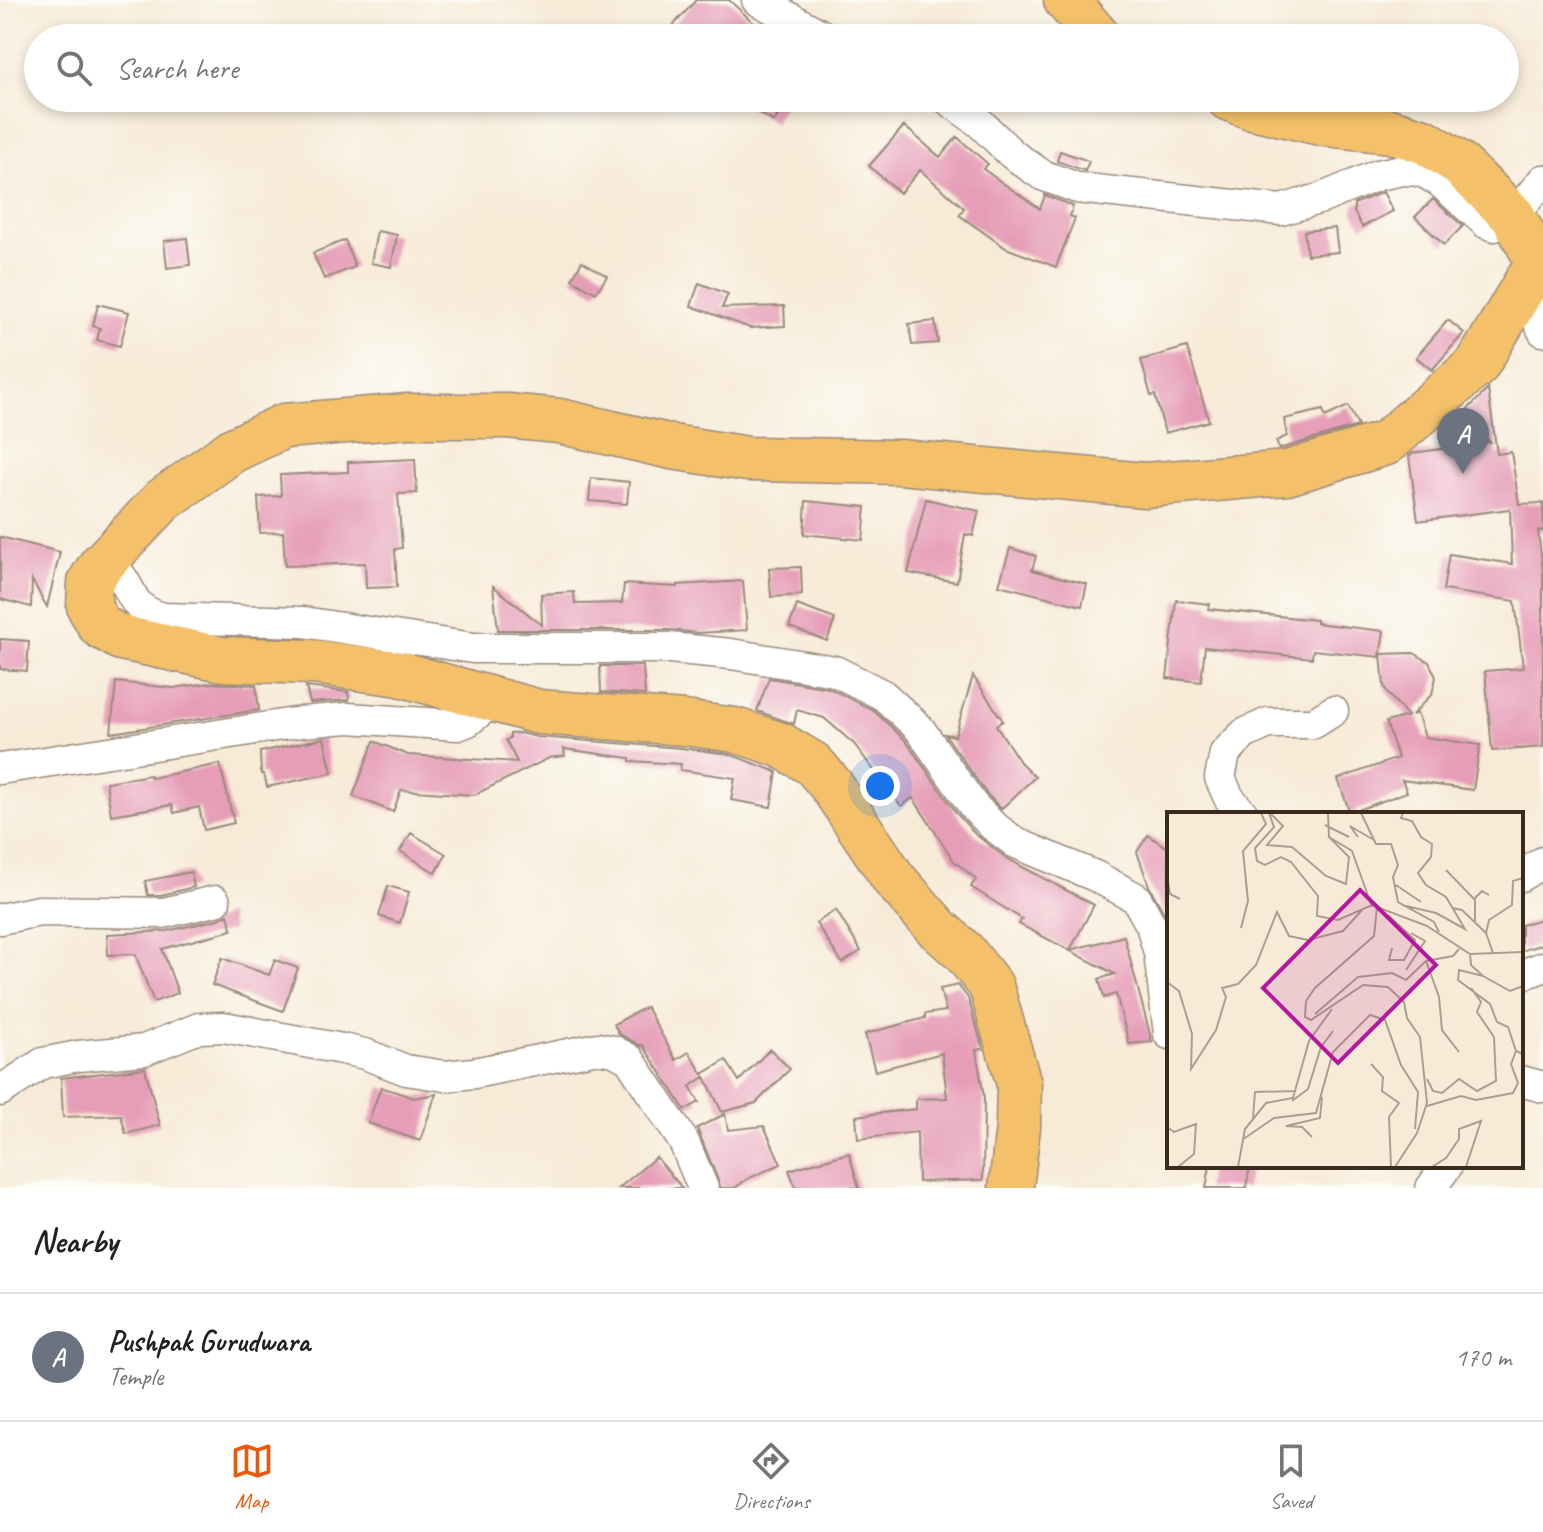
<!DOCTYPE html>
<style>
body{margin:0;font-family:Caveat,sans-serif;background:#f6f6f6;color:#202124}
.you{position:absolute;left:880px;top:786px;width:28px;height:28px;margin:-20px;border:6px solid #fff;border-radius:50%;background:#1a73e8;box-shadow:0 0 0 12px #1a73e833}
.badge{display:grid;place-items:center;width:52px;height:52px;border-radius:50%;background:#ea580c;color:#fff;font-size:26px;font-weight:700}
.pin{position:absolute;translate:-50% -66px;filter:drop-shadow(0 2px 4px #0008)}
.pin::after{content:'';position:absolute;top:42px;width:28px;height:24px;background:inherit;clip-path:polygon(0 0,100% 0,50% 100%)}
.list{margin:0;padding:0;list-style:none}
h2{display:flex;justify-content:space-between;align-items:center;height:104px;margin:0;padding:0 32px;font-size:34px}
h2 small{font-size:26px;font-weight:400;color:#757577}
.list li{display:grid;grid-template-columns:52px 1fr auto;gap:24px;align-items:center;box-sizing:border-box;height:128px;padding:0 32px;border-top:2px solid #e0e0e0}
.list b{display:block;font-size:30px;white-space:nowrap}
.list p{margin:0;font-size:26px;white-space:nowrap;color:#757577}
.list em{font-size:26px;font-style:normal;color:#757577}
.icon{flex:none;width:44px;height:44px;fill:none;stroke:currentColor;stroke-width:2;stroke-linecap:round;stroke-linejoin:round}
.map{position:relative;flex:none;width:1543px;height:1188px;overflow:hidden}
.search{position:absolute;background:#fff;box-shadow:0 4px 12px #0003;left:24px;right:24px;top:24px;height:88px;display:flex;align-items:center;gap:20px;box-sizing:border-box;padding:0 28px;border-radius:44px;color:#757577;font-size:30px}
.sheet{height:232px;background:#fff}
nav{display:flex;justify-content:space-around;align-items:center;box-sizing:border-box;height:112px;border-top:2px solid #e0e0e0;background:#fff;font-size:22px;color:#757577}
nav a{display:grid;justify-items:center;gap:4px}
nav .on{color:#ea580c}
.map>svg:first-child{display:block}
.building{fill:#e69eb8}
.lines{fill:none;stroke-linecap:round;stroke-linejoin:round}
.minor-casing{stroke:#998a7b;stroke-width:33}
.primary-casing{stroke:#998a7b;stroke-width:47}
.trunk-casing{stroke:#998a7b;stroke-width:47}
.minor{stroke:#fff;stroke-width:30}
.primary{stroke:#f4c16a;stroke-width:44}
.trunk{stroke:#f4c16a;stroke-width:44}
.inset-road{fill:none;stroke:#ac9e8e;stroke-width:2}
.view{fill:#b5179e;fill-opacity:0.15;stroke:#b5179e;stroke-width:4}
.inset-edge{fill:none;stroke:#3b2a1e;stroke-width:4}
</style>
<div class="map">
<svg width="1543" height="1188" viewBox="0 0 1543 1188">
<rect width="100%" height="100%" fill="#fdfcf7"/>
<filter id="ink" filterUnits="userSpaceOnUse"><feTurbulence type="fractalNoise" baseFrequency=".0125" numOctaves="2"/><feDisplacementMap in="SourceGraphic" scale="16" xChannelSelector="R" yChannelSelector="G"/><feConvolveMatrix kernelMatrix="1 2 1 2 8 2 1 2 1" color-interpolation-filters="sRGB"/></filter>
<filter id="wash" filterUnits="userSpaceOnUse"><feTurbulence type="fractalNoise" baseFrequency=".006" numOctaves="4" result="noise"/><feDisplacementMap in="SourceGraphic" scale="32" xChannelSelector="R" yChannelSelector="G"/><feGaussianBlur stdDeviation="1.8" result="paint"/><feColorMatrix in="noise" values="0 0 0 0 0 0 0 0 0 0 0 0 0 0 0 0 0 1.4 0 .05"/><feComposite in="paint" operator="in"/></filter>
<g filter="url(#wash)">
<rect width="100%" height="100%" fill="#f7ebd8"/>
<g id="blocks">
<path class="building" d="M696 0H729L770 38H662Z
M734 98H788L774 122Z
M904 126 940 157 957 137 988 164 983 169 1040 209 1045 195 1073 206 1070 216 1075 218 1056 267 1006 248 959 215 964 208 920 170 900 193 869 166Z
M1060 151 1089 161 1085 171 1057 161Z
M1383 192 1393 211 1362 227 1354 212V204Z
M1433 199 1463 226 1444 245 1415 217Z
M1335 228 1338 252 1307 255 1304 231Z
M377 231 397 235 391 267 371 263Z
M187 238 190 265 167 268 164 241Z
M345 240 355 267 324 279 313 253Z
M582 261 607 276 596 293 572 279Z
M699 283 728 294 722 308 784 306 785 326 750 328 691 306Z
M98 304 129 312 120 346 97 340 100 328 93 326Z
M1448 320 1464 333 1432 370 1416 357Z
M935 321 938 343 912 345 909 324Z
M1187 347 1209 421 1165 433 1155 395 1151 396 1141 360Z
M1488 389 1497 454 1511 452 1519 504 1543 503V531H1538L1543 571V747L1492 751 1485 671 1523 668 1515 601 1443 590 1449 554 1512 564 1510 509 1418 521 1409 456 1413 453 1490 442 1461 416Z
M1348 406 1358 426 1279 449 1276 441 1287 436 1284 419 1323 410 1325 417Z
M415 459 417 493 398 494 402 548 395 549 397 587 366 588 365 563 285 566 283 532 260 533 258 497 281 496 280 475 348 472V462Z
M591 478 629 482 627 504 589 501Z
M926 499 979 511 973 536 965 534 957 582 908 573Z
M806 501 866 507 863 540 804 534Z
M0 537 60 552 47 607 32 580 31 607 0 599Z
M1010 548 1036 556 1032 570 1087 584 1082 606 999 585Z
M801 567 802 595 771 597 769 568Z
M743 581 747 630 698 633 669 630H498L493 586 542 625 541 594 574 592 575 604 622 603 624 584 678 587V585Z
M1176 600 1210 604 1209 609 1316 620V623L1384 631 1380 657 1313 650 1312 658 1205 647 1201 682 1167 678Z
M797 605 835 619 827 641 789 627Z
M0 639 29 641 27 671 0 669Z
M1414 653 1429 662 1436 677 1432 694 1412 715 1417 713 1425 737 1480 745 1473 790 1402 780 1407 792 1350 813 1338 779 1398 758 1386 722 1408 716 1388 694 1384 686 1381 654Z
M600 666H643L645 695 601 692Z
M973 676 1003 721 996 725 1020 762 1035 777 1001 809 986 793 945 734 955 736Z
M769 678 829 688 873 710 905 740 957 814 975 834 1006 858 1094 905 1070 950 1124 936 1152 1042 1129 1044 1116 994 1104 998 1099 979 1115 974 1019 924 1022 919 971 887 976 879 954 861 913 798 901 806 854 744 824 718 797 710 794 724 757 711Z
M116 682 173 688 210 683 256 685 259 710 111 733Z
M306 687 348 692 349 700 310 703Z
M520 733 537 737 681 748 729 754 777 772 771 807 731 800 735 778 680 770 681 764 630 761V758L564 749 565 756 549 758 474 795 401 790 393 812 353 796 374 741 408 755 517 762 506 740 510 738V734Z
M324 738 332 773 267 787 264 774H261L260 752Z
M220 764 234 823 204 830 199 807 174 813 172 805 111 815 106 782 150 775 151 778Z
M411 833 446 854 436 873 400 851Z
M1148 835 1169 849V922L1149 886 1137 852Z
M191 872 194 887 161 895H148L145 881Z
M388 886 409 892 400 923 379 916Z
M836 910 861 951 842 963 816 923Z
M228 914 232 930 162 949 178 993 154 1002 135 954 108 955 107 934 167 931 219 919Z
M1543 918V944L1521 951V925Z
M222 958 269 975 275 960 298 968 283 1011 212 985Z
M958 985 968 998 983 1049 976 1050 984 1097 983 1180 918 1182 917 1132 858 1139 856 1116 916 1109V1099L947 1098 942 1053 875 1071 865 1034 925 1018V1014L946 1011 940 989Z
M646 1007 676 1060 689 1052 704 1076 703 1074 726 1060 739 1081 770 1049 790 1069 756 1103 722 1112 705 1077 690 1086 699 1102 685 1110 643 1045 641 1046 619 1034 614 1024Z
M145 1068 160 1125 126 1134 121 1115 63 1117 61 1078Z
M381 1087 414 1098 436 1094 420 1141 368 1123Z
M725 1114 728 1130 764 1126 781 1164 747 1179 735 1188H721L697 1128Z
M849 1153 859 1188H796L789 1170Z
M656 1157 682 1188H619Z
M1210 1166H1250L1246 1188H1206Z"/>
</g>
</g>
<g filter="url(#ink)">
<use href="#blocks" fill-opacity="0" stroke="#998a7b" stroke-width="2"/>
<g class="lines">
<g class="minor-casing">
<path id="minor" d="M757 0 827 38
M946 98 979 122 1012 154 1042 175 1077 188 1281 210 1322 198 1378 175 1402 170 1421 171 1439 181 1486 223 1495 226 1513 216 1543 180
M1523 288 1543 331
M100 566 117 571C136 594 129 609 164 618L303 622 473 648H669L731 654 835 671 883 695 919 728 972 804 992 825 1016 843 1095 876 1136 898 1151 925 1159 953 1169 1034
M0 769 301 722 348 718 458 725 468 721 493 701
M1243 814 1229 798 1220 778 1225 753 1244 734 1268 723H1314L1333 711
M1521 876 1543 862
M0 919 39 911 163 913 215 901
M1521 975 1543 967
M1521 1081 1543 1087
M0 1091 43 1063 78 1056 144 1050 199 1028 224 1027 342 1049 365 1054 406 1070 445 1076 474 1073 598 1048 614 1051 629 1059 684 1142 703 1188
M1431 1188 1447 1166"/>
</g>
<g class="primary-casing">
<path id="primary" d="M1011 1188 1018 1127 1019 1084 991 986 964 952 938 929 894 879 831 785 813 764 781 745 735 730 684 723 539 712 400 674 313 662 222 659 121 638 100 626 89 607 90 582 100 566 163 500 233 450 284 426 408 416H507L559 421 672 447 748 459 900 462 1145 485 1287 473 1386 443 1477 365 1538 262"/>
</g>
<g class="trunk-casing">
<path id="trunk" d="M1066 0 1099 38
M1228 98 1248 106 1325 124 1390 131 1424 141 1457 162 1513 216 1543 271"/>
</g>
<use href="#minor" class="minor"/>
<use href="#primary" class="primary"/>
<use href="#trunk" class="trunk"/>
</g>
</g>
<g transform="translate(1167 812)">
<rect width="356" height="356" fill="#f7ebd8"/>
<path class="inset-road" d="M102 1 107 15 88 36 90 49 98 53 114 45 124 50 151 84 150 104 171 108 205 93 260 114 303 142 356 140M194 1 209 32H224L231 53 226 65 231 90 267 110 272 120M104 2 116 14 100 33 125 35 159 64 179 72 182 45 162 25 161 1M158 13 182 25M162 25 185 39 205 95M191 25 183 14 207 28M279 58 308 88M0 65 3 82 13 87M229 73 254 90M235 93 269 101 298 117 279 85 259 73 251 61 264 45 265 32 254 25 245 9 234 6 236 1M210 95 207 124 148 176 139 189 138 205 144 208 196 173 221 175 237 190 240 206 253 225 260 291 250 321 228 355M285 96 295 98 319 121M221 103 248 128 237 148H222L225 136M308 109V86L315 79 322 83M74 116 81 89 76 39 99 12 94 1M326 141 319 121 322 108 345 93 346 69 356 66M303 142 304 153 316 164 292 158 291 168 323 192 330 210 341 215 349 239 356 242M259 149 272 185 275 218 292 240M239 158 258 129 244 121M316 164 343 179 356 174M0 170 12 179 25 222 24 257 49 218 59 185 55 176 71 172 89 153 110 100 122 124 141 128 176 119 195 98M148 202 191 165 225 161 239 168 259 149 286 144 292 137M204 252 216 265 215 279 232 291 222 305 224 355M260 267 266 279 275 281 292 267 310 279 329 269 327 225 310 200 314 190 304 176M125 289 141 277 154 235 166 219M260 294 294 284 309 288 346 281 351 271 344 252 349 239M86 306 88 280 129 279M0 315 7 320 29 312 27 342 11 355M145 325 135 315 119 314 153 306 155 285M75 328 107 306 149 301 166 240 203 203 218 208 234 253 251 280 248 317M71 355 78 317 99 291 126 286 142 229 165 197M265 355 279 346 292 327V317L314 309 299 355"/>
<path class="view" d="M193 78 269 153 171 251 96 176Z"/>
<rect width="356" height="356" class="inset-edge"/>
</g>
</svg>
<div class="you"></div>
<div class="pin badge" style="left:1463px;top:474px;background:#6b7280">A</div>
<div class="search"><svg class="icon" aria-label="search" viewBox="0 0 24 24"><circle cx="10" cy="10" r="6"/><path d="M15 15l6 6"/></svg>Search here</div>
</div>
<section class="sheet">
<h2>Nearby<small></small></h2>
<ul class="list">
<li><span class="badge" style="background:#6b7280">A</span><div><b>Pushpak Gurudwara</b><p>Temple</p></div><em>170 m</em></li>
</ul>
</section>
<nav>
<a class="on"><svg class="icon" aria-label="map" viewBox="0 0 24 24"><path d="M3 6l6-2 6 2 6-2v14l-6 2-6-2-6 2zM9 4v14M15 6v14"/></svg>Map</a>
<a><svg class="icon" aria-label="directions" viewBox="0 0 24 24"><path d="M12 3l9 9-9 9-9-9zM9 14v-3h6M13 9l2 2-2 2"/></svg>Directions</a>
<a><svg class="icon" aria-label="saved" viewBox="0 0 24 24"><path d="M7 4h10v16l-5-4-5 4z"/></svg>Saved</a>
</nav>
